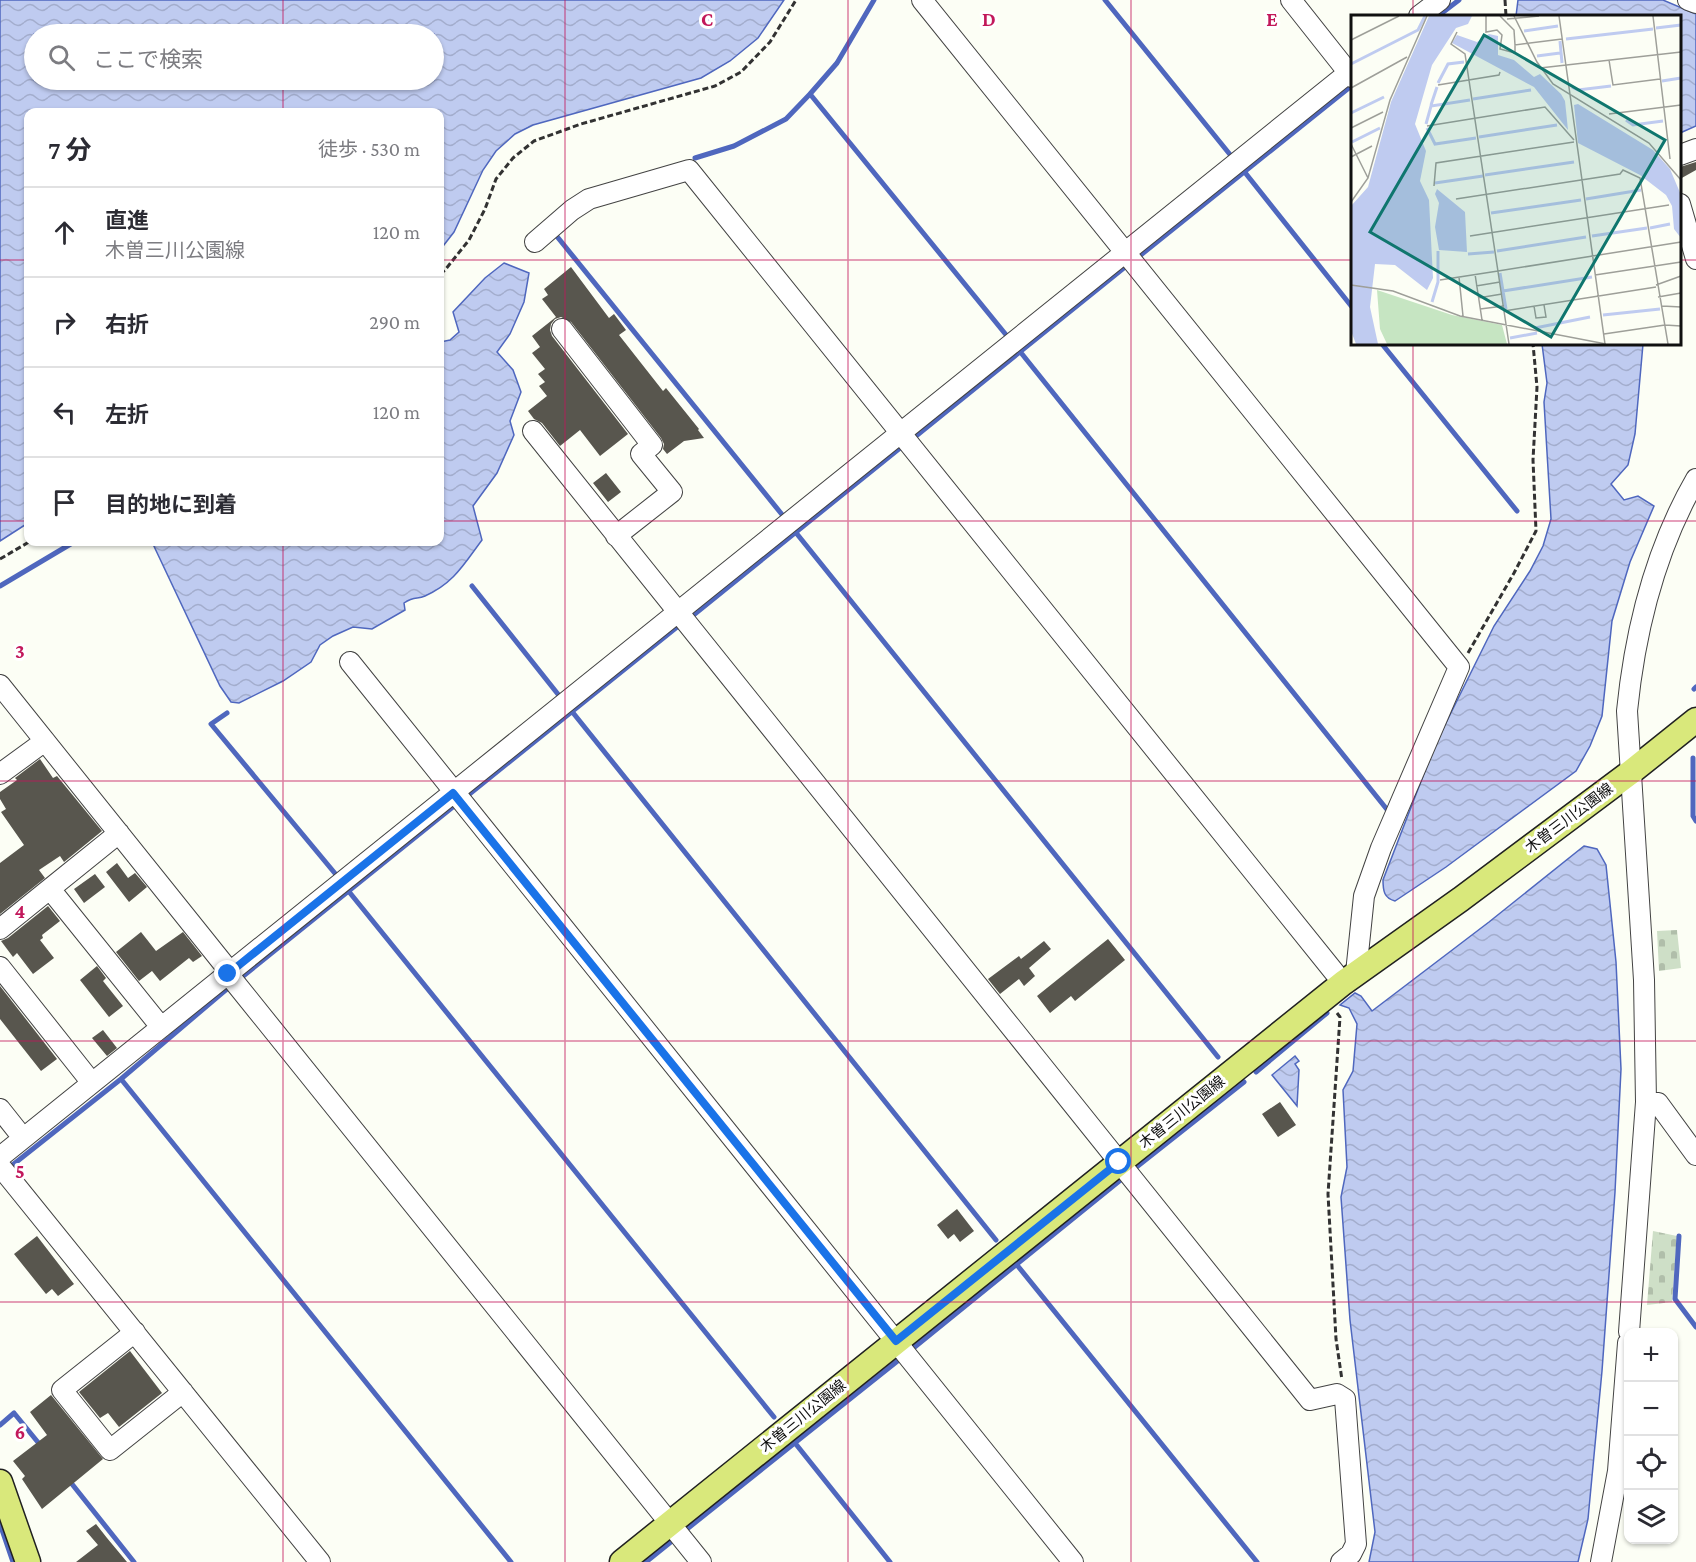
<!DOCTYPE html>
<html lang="ja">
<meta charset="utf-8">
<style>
body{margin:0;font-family:"Crimson Pro","Noto Sans JP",serif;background:#f7f7f7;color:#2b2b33}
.controls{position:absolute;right:18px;bottom:18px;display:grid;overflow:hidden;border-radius:12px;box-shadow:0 2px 4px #0004}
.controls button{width:54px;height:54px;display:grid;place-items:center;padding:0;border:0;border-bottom:2px solid #e1e1e2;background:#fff;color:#2b2b33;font:30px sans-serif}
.stop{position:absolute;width:18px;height:18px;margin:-14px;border:4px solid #1a73e8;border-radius:50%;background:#fff}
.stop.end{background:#1a73e8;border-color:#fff;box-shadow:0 2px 6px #0008}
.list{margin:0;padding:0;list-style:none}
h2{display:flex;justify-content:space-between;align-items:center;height:78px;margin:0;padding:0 24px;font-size:26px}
h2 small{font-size:20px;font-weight:400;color:#7c7c81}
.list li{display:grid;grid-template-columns:39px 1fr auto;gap:18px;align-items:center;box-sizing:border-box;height:90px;padding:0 24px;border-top:2px solid #e1e1e2}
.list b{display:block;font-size:22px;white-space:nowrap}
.list p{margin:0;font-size:20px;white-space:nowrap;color:#7c7c81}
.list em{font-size:20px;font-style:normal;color:#7c7c81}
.icon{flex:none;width:33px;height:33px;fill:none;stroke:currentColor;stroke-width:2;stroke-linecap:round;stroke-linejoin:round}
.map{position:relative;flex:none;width:1696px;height:1562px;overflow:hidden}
.search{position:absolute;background:#fff;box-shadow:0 2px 4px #0004;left:24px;top:24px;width:420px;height:66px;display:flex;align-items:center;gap:15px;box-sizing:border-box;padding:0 21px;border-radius:33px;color:#7c7c81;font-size:22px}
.panel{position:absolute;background:#fff;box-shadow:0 2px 4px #0004;left:24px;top:108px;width:420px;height:438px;border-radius:12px}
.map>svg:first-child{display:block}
.cemetery{fill:url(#cemetery-stones)}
.water{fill:url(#water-waves);stroke:#4f67be;stroke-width:1.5;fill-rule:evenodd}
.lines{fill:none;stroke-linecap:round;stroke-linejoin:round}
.stream{stroke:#4f67be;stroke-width:5}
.building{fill:#58564e}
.minor-casing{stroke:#434343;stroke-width:22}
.major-casing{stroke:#212121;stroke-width:27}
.path{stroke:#323232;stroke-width:3;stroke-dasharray:6 3;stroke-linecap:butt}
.minor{stroke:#fff;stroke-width:20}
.major{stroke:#d9e87b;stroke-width:24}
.route{stroke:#1a73e8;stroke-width:8}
.grid{fill:none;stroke:#c2185b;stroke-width:1.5;stroke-opacity:0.55}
.labels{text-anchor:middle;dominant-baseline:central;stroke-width:6;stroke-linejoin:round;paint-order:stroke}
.street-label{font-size:15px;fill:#101010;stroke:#fff}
.inset-river{fill:none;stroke:#bfcbf0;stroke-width:3}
.inset-road{fill:none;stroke:#9e9f99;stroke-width:1.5}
.view{fill:#0f766e;fill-opacity:0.15;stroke:#0f766e;stroke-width:3}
.inset-edge{fill:none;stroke:#101010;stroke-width:3}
.grid-label{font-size:20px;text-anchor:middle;font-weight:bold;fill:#c2185b;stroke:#fff;stroke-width:6;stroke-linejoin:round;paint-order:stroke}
</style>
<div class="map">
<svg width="1696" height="1562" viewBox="0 0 1696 1562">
<defs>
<pattern id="cemetery-stones" width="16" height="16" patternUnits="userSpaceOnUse" patternTransform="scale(1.5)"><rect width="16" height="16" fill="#cedfc7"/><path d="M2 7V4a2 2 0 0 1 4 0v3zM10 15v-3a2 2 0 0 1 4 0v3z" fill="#b0beaa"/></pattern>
<pattern id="water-waves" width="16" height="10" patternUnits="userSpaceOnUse" patternTransform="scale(1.5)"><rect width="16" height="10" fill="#bfcbf0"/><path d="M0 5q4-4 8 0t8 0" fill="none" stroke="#a3adcd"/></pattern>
</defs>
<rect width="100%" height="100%" fill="#fcfef5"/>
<path class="cemetery" d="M1677 930 1681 968 1659 971 1657 931Z
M1653 1231 1677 1236 1672 1302 1647 1305Z"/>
<path class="water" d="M0 0H784L758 38 730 61 701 78 533 125 515 134 496 151 483 170 454 232 440 250V112H28V523L0 541ZM34 34H434V80H34Z
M1518 0H1663L1696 14V126L1680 133V16H1516Z
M504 263 529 273 524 302 510 334 497 352 513 370 521 392 510 421 514 435 497 473 473 506 482 540C464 564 454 583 425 596 417 600 415 595 404 603L405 610 372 629 353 627 333 636 320 645 311 662 283 681 239 703 231 702 220 686 152 542H440V342L450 340 459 332 453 312 485 278Z
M1542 344H1643L1635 434 1628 465 1611 484 1624 500 1638 496 1654 506 1630 562 1612 621 1602 716 1590 746 1576 771 1446 867 1395 901C1384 898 1383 891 1383 880L1435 745 1494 626 1530 571 1543 546 1551 519 1544 402 1547 383Z
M1584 846 1597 849 1606 865 1616 962 1621 1069 1615 1192 1602 1371 1588 1519 1578 1562H1369L1375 1532 1350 1320 1341 1197 1347 1167 1343 1090 1353 1071 1357 1024 1349 1008 1340 1005 1355 993 1361 996 1372 1011 1489 922Z
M1295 1056 1299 1061 1295 1064 1299 1070 1297 1106 1272 1075Z"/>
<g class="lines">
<path class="stream" d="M874 0 837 63 810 94 1007 336
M1105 0 1232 157
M1438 16 1459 0
M695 158 734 146 786 119 810 94
M1243 170 1352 307
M555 234 784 517
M1137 258 1350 87
M1382 344 1517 511
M1018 349 1389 812
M916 436 1125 267
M793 529 1218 1057
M0 586 74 542
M472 586 561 698
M691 617 900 448
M1694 689 1696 687
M570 709 996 1240
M227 713 211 724 338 877
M1693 758V816L1696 821
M467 796 677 627
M346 888 774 1417
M242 977 454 806
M1256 1072 1327 1013
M121 1079 511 1562
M10 1167 121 1079 228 988
M1134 1169 1244 1082
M1679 1236 1675 1299 1696 1327
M1017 1265 1257 1562
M911 1350 1123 1178
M0 1425 14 1413 41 1446
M795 1443 890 1562
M68 1479 134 1562
M0 1524 13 1562
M687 1529 900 1359
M646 1562 672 1541"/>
</g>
<path class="building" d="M1696 162V170L1680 179V167Z
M571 267 609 318 614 314 626 330 619 335 663 391 666 388 699 429 698 430 704 438 684 441 667 454 663 449 664 444 661 438 571 322 561 317 555 319 551 324 550 330 552 336 628 434 600 456 580 430 560 446 542 423 534 419 528 411 547 396 539 386 545 382 538 374 545 369 532 353 540 347 532 336 556 317 542 299 548 295 544 289Z
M606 473 621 492 608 502 593 483Z
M40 759 53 778 57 776 102 831 64 862 60 856 39 870 45 878 0 914V863L24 845 1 812 6 809 0 799V792L17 780 15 778Z
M117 863 128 878 135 873 147 887 129 902 106 872Z
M95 874 105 887 84 903 74 889Z
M48 906 60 921 42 935 43 938 40 940 54 958 33 974 17 953 13 957 1 941 8 938Z
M141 932 156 951 183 932 202 956 193 962 189 958 160 981 152 971 139 981 116 952Z
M1108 939 1125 960 1075 1001 1071 996 1050 1013 1037 996Z
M1044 941 1051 949 1029 968 1035 976 1024 986 1019 979 1000 994 988 979 1019 956 1021 959Z
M97 966 106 978 103 981 123 1006 109 1017 80 980Z
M0 986 57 1059 41 1071 0 1019Z
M103 1030 117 1048 107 1056 92 1038Z
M1280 1102 1296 1125 1278 1137 1262 1114Z
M957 1209 974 1231 960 1242 954 1234 948 1239 937 1225Z
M37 1236 74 1284 58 1296 52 1289 46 1294 14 1254Z
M130 1351 162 1393 119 1427 108 1413 100 1418 79 1392Z
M51 1395 103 1459 42 1509 22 1479 25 1476 13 1461 47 1435 30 1412Z
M96 1524 107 1538 127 1562H76L98 1545 86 1531Z"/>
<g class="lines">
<g class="minor-casing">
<path id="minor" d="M922 0 1459 667 1381 848 1364 896 1356 973
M1291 0 1352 77
M1688 0 1696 3
M1419 16 1440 0
M1680 155 1696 149
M1680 204 1696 259
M535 242 572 210 589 199 689 170 1343 983
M562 329 652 445 641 454 672 492 616 536
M533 431 1310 1400 1337 1394 1345 1399 1356 1544 1351 1554 1341 1562
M350 662 1073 1562
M0 685 230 972
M0 774 45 741
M50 889 161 1027
M0 929 119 833
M0 967 92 1083
M228 974 701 1562
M1646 1102 1658 1103 1696 1155
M0 1109 23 1138
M0 1157 1352 70
M0 1166 320 1562
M135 1332 62 1390 110 1450 183 1392
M1629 1332 1646 1102 1644 980 1627 711C1635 631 1655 550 1696 479
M1601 1562 1618 1471 1628 1343"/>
</g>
<g class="major-casing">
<path id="major" d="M0 1482 28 1562
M622 1562 1343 983 1461 899 1631 772 1696 720"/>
</g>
<path class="path" d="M1505 0 1506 16
M440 274 445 270 469 240 485 209 496 179 513 158 534 141 581 124 715 86 741 72 770 42 796 0
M0 559 29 542
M1468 653 1514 573 1536 531 1533 460 1537 387 1533 344
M1337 1013 1340 1017 1328 1194 1336 1339 1342 1380"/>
<use href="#minor" class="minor"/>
<use href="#major" class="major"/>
</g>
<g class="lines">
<path class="route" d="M228 974 453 793 896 1341 1119 1162"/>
</g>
<path class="grid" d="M283 0V34M565 0V1562M848 0V1562M1131 0V1562M1413 0V16M283 80V112M0 260H28M440 260H1352M1680 260H1696M1413 344V1562M0 521H28M440 521H1696M283 542V1562M0 781H1696M0 1041H1696M0 1302H1696"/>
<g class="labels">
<g class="street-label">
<text transform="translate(1569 818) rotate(-37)">木曽三川公園線</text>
<text transform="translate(1182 1112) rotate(-39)">木曽三川公園線</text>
<text transform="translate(803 1416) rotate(-39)">木曽三川公園線</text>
</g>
</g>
<g transform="translate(1351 15)">
<rect width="330" height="330" fill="#fcfef5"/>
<path d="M26 275 101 300 151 310 156 329H36L29 314Z" fill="#c6e5c2"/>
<path d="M78 1H121L117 9 105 13 81 50 64 109 75 136 69 166 78 185 82 263 76 275 44 250 24 249 19 292 27 329H5L0 316V191L17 172 40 87ZM138 19 147 21V40L163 45 183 62 189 59 210 79 214 86 217 115 183 72 101 28 106 20 126 27ZM227 89 302 135 319 154 330 180V223L323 214 321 191 315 180 289 160 227 128 223 90ZM86 174 114 197 116 237 88 235 84 212 88 188 84 179Z" fill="#bfcbf0"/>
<path class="inset-river" d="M305 13 330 10M173 16 207 11M215 24 302 14M209 26 211 48M186 41 209 38M0 49 67 15 74 1M311 66 330 63M87 68 97 49 113 47M221 72 227 75 260 71M122 84 180 75M80 90 86 72M0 98 33 82M275 105 282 110 312 106M75 109 80 91 119 85M76 113 84 129 125 123M128 122 206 110M1 127 29 113M134 160 223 147M84 168 132 161M235 184 290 175M140 198 230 185M299 213 319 209M241 221 296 213M146 236 235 222M117 239 143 237M149 258 155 294M152 276 241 262M81 287 87 267V236M252 300 309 294M184 313 239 302M159 323 186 318"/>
<path class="inset-road" d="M135 1V17L146 15 151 20 149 34 164 38V30M149 1 163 15 164 30 211 24M163 1 186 47 202 69 298 128 330 165M208 1 254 329M302 1 319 144M156 4 188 1M106 17 100 29 114 39 158 329M0 25 48 1M258 45 262 70 309 64M189 53 330 37M87 70 148 60 149 57M0 73 56 42M258 99 330 90M76 111 194 92 223 125M0 113 32 97M0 129 17 163M0 142 21 131M83 171 85 148 223 127M105 184 269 159 272 155 289 163 317 329M0 187 17 163 39 85 76 1M119 221 318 190M147 256 330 227M124 259 131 305M244 260 330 247M108 262 112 301M89 265 147 256M0 270 42 276 109 301 255 329M305 270 330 261M125 271 149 267M307 282 330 278M127 283 151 279M183 291 185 303 195 302 193 290M311 291 330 292M129 294 153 291M153 296 305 272M253 319 314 310 330 311"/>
<path class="view" d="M133 20 314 125 200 322 19 217Z"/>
<rect width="330" height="330" class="inset-edge"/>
</g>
<g class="grid-label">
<text x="707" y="26">C</text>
<text x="989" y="26">D</text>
<text x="1272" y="26">E</text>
<text x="20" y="658">3</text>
<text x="20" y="918">4</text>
<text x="20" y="1178">5</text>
<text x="20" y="1439">6</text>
</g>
</svg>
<div class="controls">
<button>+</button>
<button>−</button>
<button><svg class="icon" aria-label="locate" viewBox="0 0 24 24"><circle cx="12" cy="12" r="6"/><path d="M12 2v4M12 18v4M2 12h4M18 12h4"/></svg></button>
<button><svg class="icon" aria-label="layers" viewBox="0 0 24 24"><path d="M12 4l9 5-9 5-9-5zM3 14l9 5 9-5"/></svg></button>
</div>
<div class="stop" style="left:1119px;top:1162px"></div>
<div class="stop end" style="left:228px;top:974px"></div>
<div class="search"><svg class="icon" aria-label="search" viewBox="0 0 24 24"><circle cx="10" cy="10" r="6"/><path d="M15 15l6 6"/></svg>ここで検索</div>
<section class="panel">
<h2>7 分<small>徒歩 · 530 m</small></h2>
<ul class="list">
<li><svg class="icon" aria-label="ahead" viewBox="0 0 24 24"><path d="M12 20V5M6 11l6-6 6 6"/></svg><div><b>直進</b><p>木曽三川公園線</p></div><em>120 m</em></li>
<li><svg class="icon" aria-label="right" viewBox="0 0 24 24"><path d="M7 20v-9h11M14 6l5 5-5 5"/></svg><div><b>右折</b></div><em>290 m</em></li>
<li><svg class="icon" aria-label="left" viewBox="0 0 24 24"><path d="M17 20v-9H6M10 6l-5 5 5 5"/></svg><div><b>左折</b></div><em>120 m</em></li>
<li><svg class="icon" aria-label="arrive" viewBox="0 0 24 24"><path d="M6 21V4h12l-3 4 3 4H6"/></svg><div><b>目的地に到着</b></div></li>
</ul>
</section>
</div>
